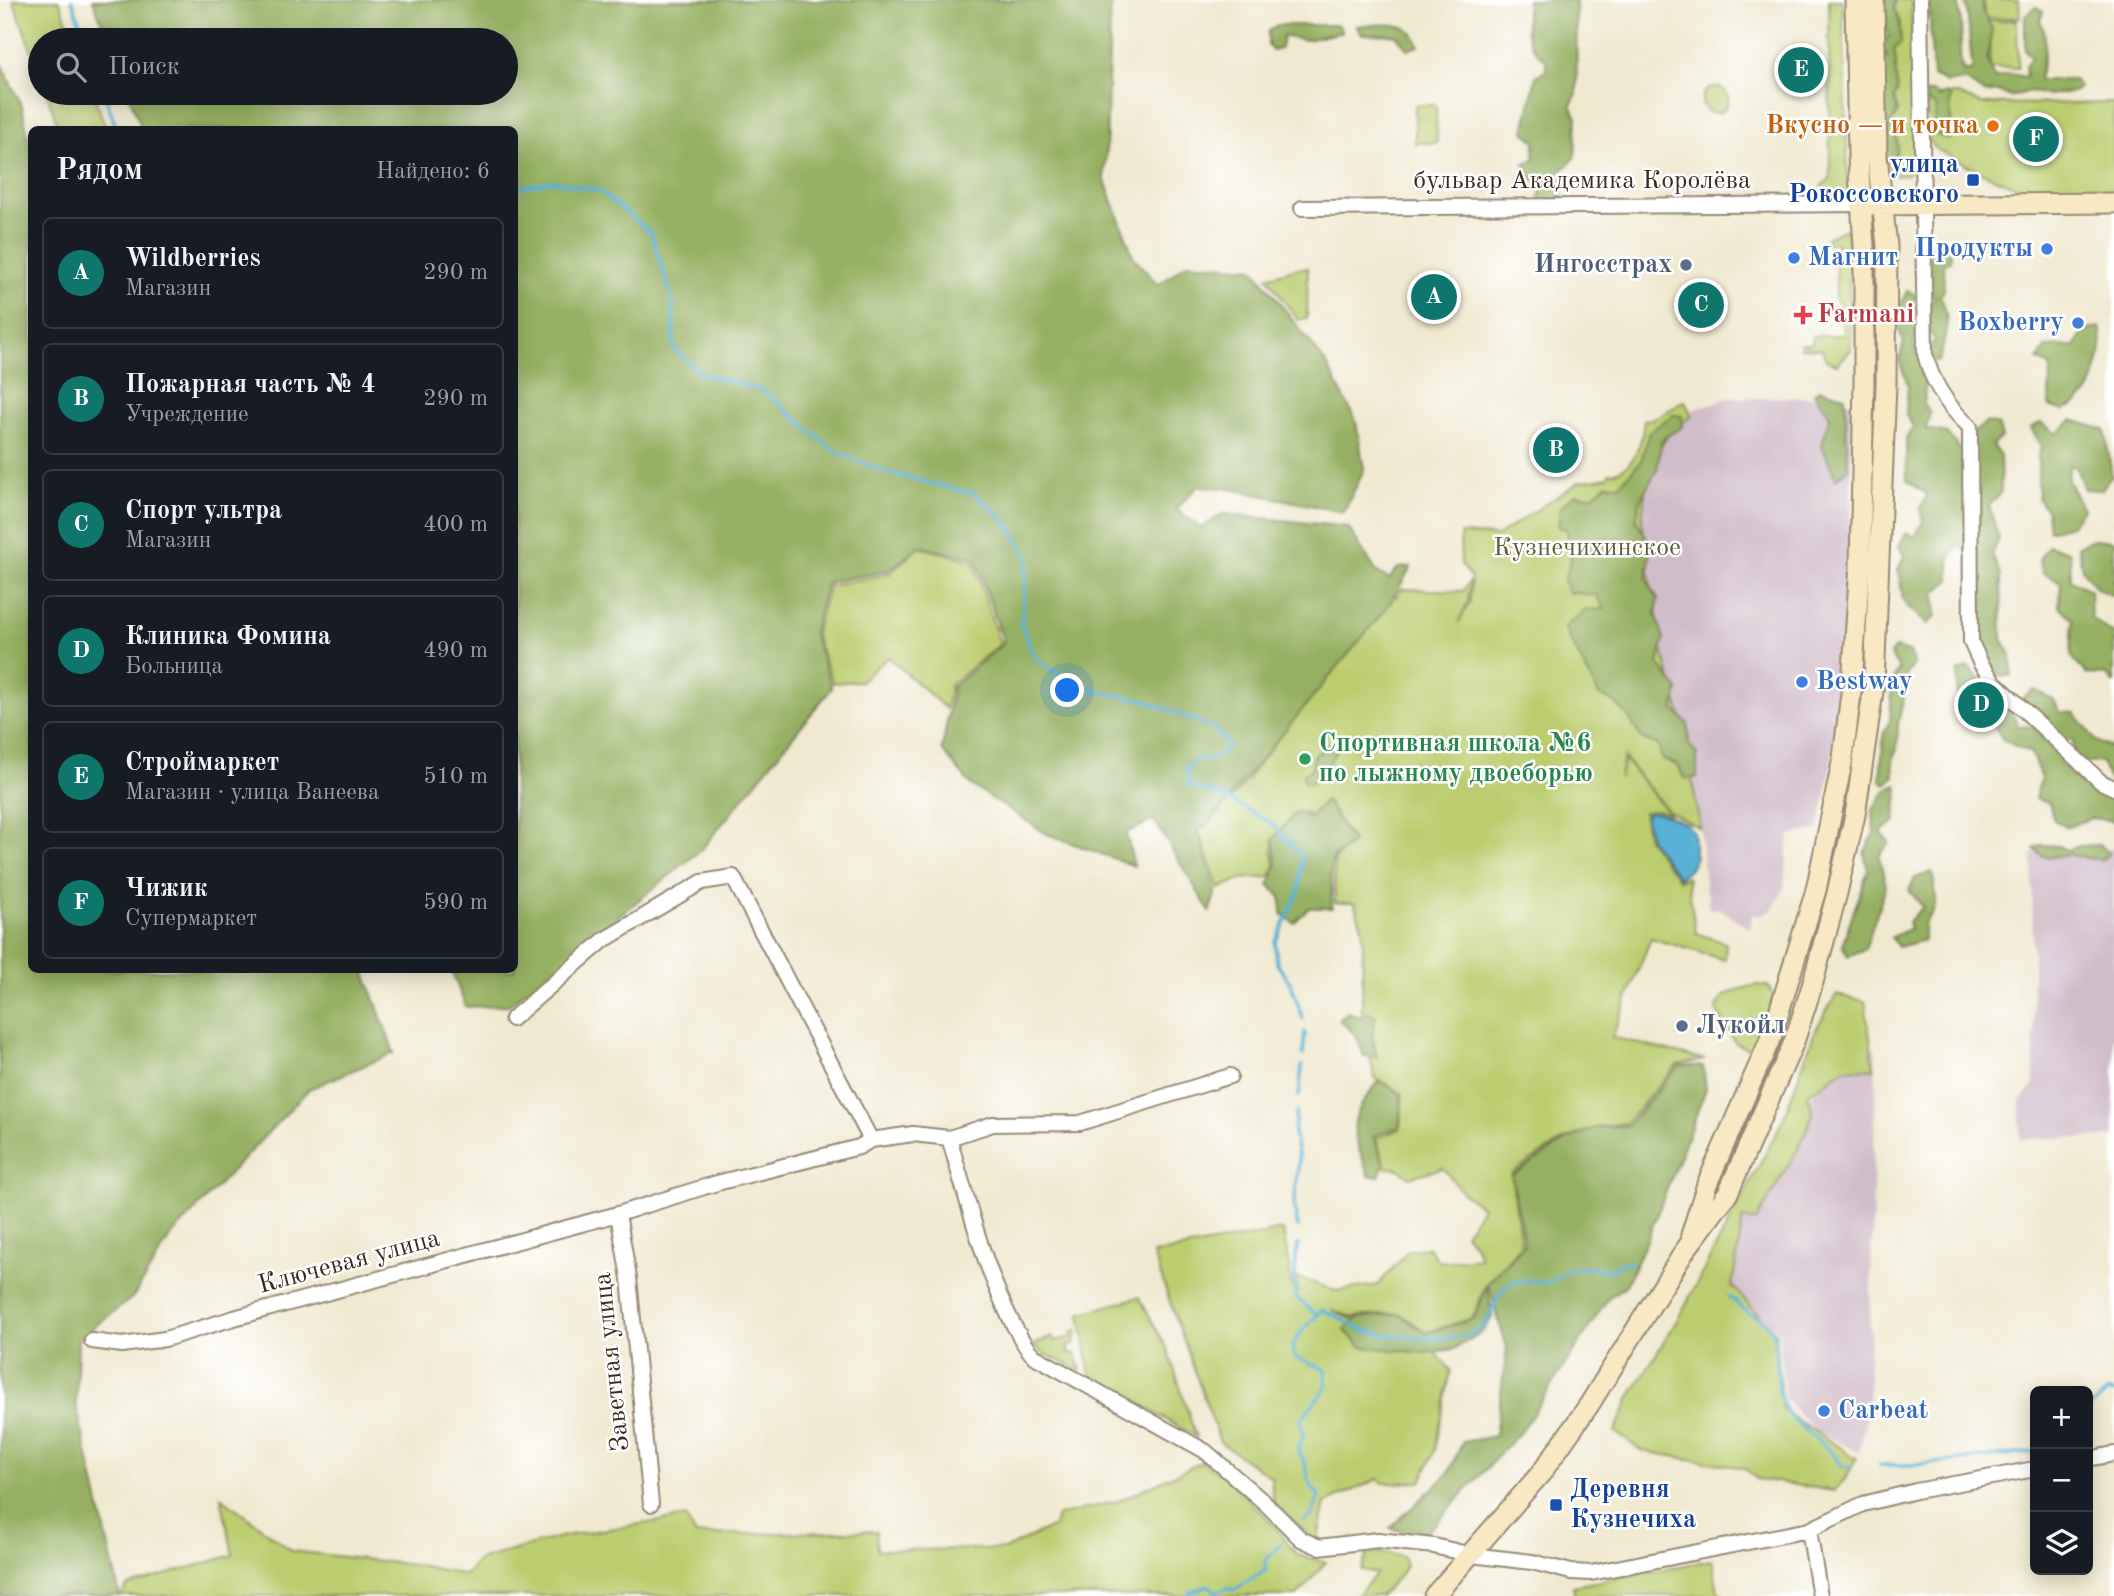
<!DOCTYPE html>
<html lang="ru">
<meta charset="utf-8">
<style>
body{margin:0;font-family:"Old Standard TT",serif;background:#242831;color:#f1f3f6}
.controls{position:absolute;right:21px;bottom:21px;display:grid;overflow:hidden;border-radius:10px;box-shadow:0 4px 18px #0003}
.controls button{width:63px;height:63px;display:grid;place-items:center;padding:0;border:0;border-bottom:2px solid #363941;background:#171b24;color:#f1f3f6;font:35px sans-serif}
.you{position:absolute;left:1068px;top:691px;width:24px;height:24px;margin:-18px;border:5px solid #fff;border-radius:50%;background:#1a73e8;box-shadow:0 0 0 10px #1a73e833}
.badge{display:grid;place-items:center;width:46px;height:46px;border-radius:50%;background:#0f766e;color:#fff;font-size:23px;font-weight:700}
.pin{position:absolute;translate:-50% -50%;border:4px solid #fff;box-shadow:0 2px 7px #0006}
.list{margin:0;padding:0;list-style:none}
h2{display:flex;justify-content:space-between;align-items:center;height:91px;margin:0;padding:0 28px;font-size:30px}
h2 small{font-size:23px;font-weight:400;color:#9ea1a6}
.list li{display:grid;grid-template-columns:46px 1fr auto;gap:21px;align-items:center;box-sizing:border-box;height:112px;margin:0 14px 14px;padding:0 14px;border:2px solid #363941;border-radius:10px}
.list b{display:block;font-size:26px;white-space:nowrap}
.list p{margin:0;font-size:23px;white-space:nowrap;color:#9ea1a6}
.list em{font-size:23px;font-style:normal;color:#9ea1a6}
.icon{flex:none;width:38px;height:38px;fill:none;stroke:currentColor;stroke-width:2;stroke-linecap:round;stroke-linejoin:round}
.map{position:relative;flex:none;width:2114px;height:1596px;overflow:hidden}
.search{position:absolute;background:#171b24;box-shadow:0 4px 18px #0003;left:28px;top:28px;width:490px;height:77px;display:flex;align-items:center;gap:18px;box-sizing:border-box;padding:0 24px;border-radius:38px;color:#9ea1a6;font-size:26px}
.panel{position:absolute;background:#171b24;box-shadow:0 4px 18px #0003;left:28px;top:126px;width:490px;height:847px;border-radius:10px}
.map>svg:first-child{display:block}
.industrial{fill:#d1bdc9}
.green{fill:#bccd70;stroke:#7c7c47;stroke-width:2}
.forest{fill:#95b062;stroke:#686d40;stroke-width:2}
.water{fill:#59b1d6;stroke:#4a6e7a;stroke-width:2}
.lines{fill:none;stroke-linecap:round;stroke-linejoin:round}
.stream{stroke:#59b1d6;stroke-width:3.5}
.street-casing{stroke:#968a77;stroke-width:18}
.secondary-casing{stroke:#968a77;stroke-width:23}
.street{stroke:#fff;stroke-width:14}
.secondary{stroke:#f8e8c3;stroke-width:19}
.food-dot{fill:#e8710a;stroke:#fff;stroke-width:2.5}
.transit-dot{fill:#1a4fb4;stroke:#fff;stroke-width:2.5}
.shop-dot{fill:#3f7fe0;stroke:#fff;stroke-width:2.5}
.service-dot{fill:#5c6f8a;stroke:#fff;stroke-width:2.5}
.health-dot{fill:#e0444e;stroke:#fff;stroke-width:2.5}
.leisure-dot{fill:#2e9e5b;stroke:#fff;stroke-width:2.5}
.labels{text-anchor:middle;dominant-baseline:central;stroke-width:5;stroke-linejoin:round;paint-order:stroke}
.food-label{font-size:26px;font-weight:bold;fill:#c56008;stroke:#fff;text-anchor:end}
.transit-label{font-size:26px;font-weight:bold;fill:#164399;stroke:#fff;text-anchor:end}
.street-label{font-size:26px;fill:#3b2a1e;stroke:#fff}
.shop-label{font-size:26px;font-weight:bold;fill:#366cbe;stroke:#fff;text-anchor:start}
.service-label{font-size:26px;font-weight:bold;fill:#4e5e75;stroke:#fff;text-anchor:end}
.health-label{font-size:26px;font-weight:bold;fill:#be3a42;stroke:#fff;text-anchor:start}
.park-label{font-size:26px;fill:#625b37;stroke:#fff}
.leisure-label{font-size:26px;font-weight:bold;fill:#27864d;stroke:#fff;text-anchor:start}
</style>
<div class="map">
<svg width="2114" height="1596" viewBox="0 0 2114 1596">
<rect width="100%" height="100%" fill="#fff"/>
<filter id="ink" filterUnits="userSpaceOnUse"><feTurbulence type="fractalNoise" baseFrequency=".0143" numOctaves="2"/><feDisplacementMap in="SourceGraphic" scale="14" xChannelSelector="R" yChannelSelector="G"/><feConvolveMatrix kernelMatrix="1 2 1 2 8 2 1 2 1" color-interpolation-filters="sRGB"/></filter>
<filter id="wash" filterUnits="userSpaceOnUse"><feTurbulence type="fractalNoise" baseFrequency=".00686" numOctaves="4" result="noise"/><feDisplacementMap in="SourceGraphic" scale="28" xChannelSelector="R" yChannelSelector="G"/><feGaussianBlur stdDeviation="1.57" result="paint"/><feColorMatrix in="noise" values="0 0 0 0 0 0 0 0 0 0 0 0 0 0 0 0 0 1.4 0 .05"/><feComposite in="paint" operator="in"/></filter>
<g filter="url(#wash)">
<rect width="100%" height="100%" fill="#f0e9d0"/>
<path class="industrial" d="M1832 397 1852 403 1850 563 1842 685 1833 756 1819 829 1789 836 1784 889 1772 910 1759 915 1752 914 1750 929 1720 909 1708 908 1709 894 1706 893 1700 828 1682 720 1657 632 1642 521 1645 491 1656 454 1673 428 1692 416 1691 410 1729 398Z
M2114 849V1137L2020 1139V1101L2034 1085 2032 854Z
M1875 1048 1876 1069 1868 1410 1859 1452 1816 1431 1785 1399 1779 1332 1729 1289 1740 1222 1754 1218 1811 1097 1823 1078 1849 1050Z"/>
<path class="green" d="M13 0H59L74 40H40V74Z
M1829 0H1843L1848 190 1842 198 1828 199 1822 194V185L1830 179Z
M1883 0H1911L1916 162C1912 172 1907 176 1896 176L1889 170 1887 161Z
M1984 0H2019L2020 18H1984Z
M2017 20 2018 68H1990L1989 21Z
M1702 100a13 13 0 1 1 26 0a13 13 0 1 1-26 0Z
M47 93H93L106 129H59Z
M1959 94 1980 104 2114 103V190L2049 192 2020 188 1980 172 1936 149 1929 141 1927 95Z
M1415 105H1436L1437 143H1415Z
M1848 228 1851 350 1837 364 1826 360 1822 349 1801 348V344H1812V336L1844 335 1843 306 1836 300V243H1826L1827 238Z
M1297 268H1308L1307 318 1298 320 1267 277Z
M1685 401 1692 416 1673 428 1656 454 1645 491 1642 521 1657 632 1682 720 1700 828 1668 811 1624 757 1619 778 1625 760 1669 814 1658 810 1643 812 1648 839 1679 880 1687 877 1696 933 1726 943 1725 960 1651 938 1612 1037 1705 1060 1677 1065 1626 1123C1572 1129 1554 1145 1511 1174L1521 1245 1485 1286 1473 1318 1427 1332 1399 1313 1352 1317 1332 1310 1349 1318 1416 1331 1451 1370 1435 1450 1421 1482 1383 1483 1378 1479 1325 1503 1317 1542 1274 1504 1271 1477 1220 1442 1153 1254 1283 1230 1293 1290 1298 1292 1296 1277 1336 1291 1378 1285 1408 1251 1428 1247 1439 1262 1480 1258 1476 1247 1465 1234 1482 1207 1463 1193 1443 1168 1410 1177 1399 1169 1386 1168 1376 1138 1400 1129 1403 1094 1374 1077 1362 1013 1363 930 1354 903H1335L1334 866 1336 858 1353 842 1326 800 1309 815 1304 812 1272 850 1275 865 1270 877 1240 879 1219 889 1199 831 1211 822 1244 784 1386 591 1397 597 1402 589 1463 591 1470 580 1468 601 1458 623 1470 602 1471 578 1461 564 1460 534 1497 536 1579 482 1608 477 1609 473C1635 471 1642 442 1644 420L1653 419Z
M919 547 973 561 1000 644 951 684 946 709 888 657 861 681 833 683 815 634 829 585 889 574Z
M1756 985 1768 986 1774 996 1756 1044 1747 1049 1735 1042 1716 1010C1720 991 1739 990 1756 985Z
M1836 995 1865 1001 1874 1069 1846 1068 1808 1094 1813 1115 1799 1147 1756 1221 1743 1218 1732 1286 1776 1334 1782 1410 1856 1458 1847 1477 1834 1491 1757 1479 1744 1468 1642 1451 1615 1432 1629 1399 1679 1317 1783 1120 1815 1031Z
M1139 1297 1168 1350 1196 1437 1090 1375 1080 1314Z
M1077 1330 1075 1343 1067 1347 1069 1353 1076 1354 1081 1371 1044 1354 1032 1345 1052 1337 1054 1341 1072 1337V1332Z
M1202 1462 1225 1476 1275 1526 1297 1555 1326 1562 1297 1596H121L127 1586 233 1555 221 1497 292 1551 423 1566 466 1575 478 1560 564 1536 686 1517 695 1535 876 1531 877 1550 1006 1549 1054 1526 1057 1516 1118 1501Z
M1383 1552 1403 1557 1406 1565 1402 1573 1380 1596H1357L1377 1573 1361 1570 1367 1554Z
M1712 1560 1718 1591 1724 1596H1575L1573 1586Z"/>
<path class="forest" d="M93 0H1113L1110 13 1106 155 1104 178 1134 258 1158 285 1188 263 1253 268 1328 366 1356 421 1364 469 1344 512 1226 488 1198 486 1176 509 1201 528 1223 514 1348 527 1376 571 1389 579 1398 568 1411 567 1389 605 1209 822 1197 830 1216 890 1210 912 1154 820 1126 833 1134 866 1047 834 971 785 942 750 953 686 1004 643 975 558 919 546 888 571 827 582 813 633 832 688 702 849 509 1005 466 1007 451 970H514V130L142 129 128 93H506V40H108Z
M1527 0H1576L1577 93 1571 105 1577 118 1575 158 1559 173 1563 200 1546 208 1539 198 1541 191 1535 179 1529 181 1524 164 1534 159 1535 141 1524 132 1536 76 1546 71V60C1523 45 1525 24 1527 0Z
M1875 0H1896L1894 9 1900 23 1901 43 1894 50C1898 65 1894 75 1898 89L1894 99 1898 111 1890 126C1899 137 1900 148 1893 160L1883 159 1879 65 1887 56 1881 45 1890 36 1886 28V14L1875 5Z
M1931 0H1960C1957 10 1960 12 1961 22 1963 39 1956 56 1964 72L1973 70C1969 47 1970 24 1965 0H1983L1982 10 1992 29 1987 58 1994 78 2010 74 2026 77 2025 67 2031 57 2025 50V16L2036 7 2043 12 2040 21C2050 36 2043 63 2039 80H2073L2080 87 2073 92 2046 95 2030 91 2010 97 1999 91 1984 93 1965 80 1947 83 1933 76 1929 5Z
M1277 25H1338L1342 32 1306 40 1283 36 1281 48 1273 51 1268 46V32Z
M1365 25C1389 25 1411 19 1419 46L1408 49 1396 35 1362 34 1356 26Z
M0 62 22 106 32 156V970H364L394 1053 309 1089 170 1237 133 1297 78 1339 76 1404 120 1596H0Z
M1934 92 1939 97 1946 93 1951 98C1948 107 1951 125 1954 134L1949 139 1937 135 1934 123 1936 106 1926 100V93Z
M1933 247H1942L1951 253 1950 261 1943 263 1944 290 1940 296C1952 317 1945 339 1939 361H1930L1928 347 1935 340 1929 332 1927 307 1935 298C1922 282 1928 266 1933 247Z
M1907 291 1917 295 1912 317 1919 328 1913 345C1925 363 1926 383 1924 404L1930 413 1926 429 1947 433 1962 453 1972 449 1973 433 1987 422 1998 425 2002 437 1992 445 2000 456 2001 492 1989 506 1999 539 1992 555 2001 575 2002 639 2011 655 2012 675 2001 677 1977 648 1974 562 1960 544 1950 557V581L1935 592 1936 616 1927 624 1904 603 1898 570 1904 556 1899 546 1906 533 1915 537 1923 522 1920 508 1928 495 1907 480 1906 439 1913 426 1906 415 1908 385 1899 360 1904 342C1893 319 1895 314 1907 291Z
M2100 327C2105 342 2096 381 2087 394 2083 401 2070 406 2063 411L2049 406 2050 366 2038 360 2045 347 2075 346 2086 329Z
M1819 389 1845 396 1848 468 1836 479 1822 445 1830 416 1814 393Z
M1673 415 1682 416V427L1662 439 1657 470 1641 498 1636 521C1652 540 1652 555 1646 578L1658 599 1656 614 1664 639 1658 664 1678 689 1674 710 1688 724 1689 744 1697 754V778H1684L1678 765 1663 760 1657 744 1642 740C1631 720 1622 703 1599 695L1564 628 1585 610 1604 609 1596 595 1568 592 1564 580 1571 560 1567 530 1558 527 1560 507 1575 494 1591 496 1607 484 1619 485 1641 461 1649 432Z
M2072 420 2105 430 2112 476 2101 490 2084 489 2076 467 2069 465 2068 481 2083 509 2072 525 2049 531 2047 511 2038 498V456L2041 447 2031 428 2041 423 2057 434Z
M2093 539 2114 541V596L2097 589 2082 569 2078 546Z
M2049 545 2070 553 2071 580 2090 590 2091 618 2114 634V684L2107 675 2087 674 2071 656 2073 619 2059 606 2061 582 2043 573 2039 559Z
M1895 648 1910 652 1914 665 1907 673V684L1898 723 1897 750 1893 757 1894 777 1886 784 1880 780 1884 731 1890 721 1892 682 1899 669 1890 654Z
M1968 667 1988 689 2002 692 2018 726 2032 727 2066 761 2084 786 2097 787 2114 797V821L2092 818 2066 827 2054 820 2049 803 2035 799 2041 778 2031 753 2003 740 1991 721 1969 718 1957 697 1958 672Z
M2034 690 2054 700 2060 712 2075 713 2096 741 2113 748 2114 782 2109 780 2102 762 2087 763 2074 755 2073 740 2046 736 2022 714V698Z
M1338 740 1341 744C1335 750 1335 754 1331 760 1326 769 1319 772 1316 781L1305 784 1303 775 1311 769 1315 755C1323 751 1330 741 1338 740Z
M1897 785C1901 798 1893 808 1896 821L1881 832 1889 843 1879 856 1886 886 1865 949 1848 956 1842 945 1868 870 1864 853 1874 834 1873 809 1885 791Z
M1326 801 1352 842 1334 857 1331 867 1332 908H1309L1294 923 1282 914 1281 897 1269 885 1277 865 1273 839 1297 811 1310 818Z
M2042 845 2058 846 2067 850 2079 846 2100 845 2109 853 2103 859C2091 860 2082 857 2070 855 2054 853 2051 865 2034 849Z
M1932 872C1936 893 1941 907 1924 923V940L1898 947 1891 937 1910 929 1908 922 1923 907 1909 890 1915 878Z
M1348 1012 1362 1017 1369 1012 1376 1017 1372 1034 1377 1057 1364 1056 1356 1035 1339 1020Z
M1679 1066H1703L1706 1089 1647 1240 1626 1285 1609 1297 1523 1429 1423 1537 1390 1528 1447 1475 1463 1442 1495 1436 1507 1349 1488 1283 1524 1245 1512 1176 1566 1140 1595 1128 1628 1125Z
M1379 1081 1401 1094 1399 1127 1373 1136 1384 1164 1379 1176H1369C1351 1128 1345 1123 1379 1081Z
M1487 1287 1493 1316 1482 1332 1454 1349 1426 1353 1362 1347 1344 1330 1358 1318 1398 1314 1426 1333 1474 1319Z"/>
<path class="water" d="M1658 812 1687 824 1693 832 1695 858 1689 870 1679 878 1650 839 1645 814Z"/>
<g class="lines">
<path class="stream" d="M72 0 86 40
M104 93 117 130
M514 188 554 181 600 191 651 233 673 302 674 349 700 373 762 390 836 452 885 472 975 494 1008 523 1028 557 1021 624 1035 658 1079 688 1144 700 1216 729 1228 746 1216 758 1198 759 1187 767 1188 785 1224 797 1270 822 1302 856 1299 891 1275 943 1277 964 1291 984 1303 1019
M1303 1055 1305 1032
M1299 1096 1302 1066
M1296 1112 1294 1133 1299 1160 1294 1207 1298 1227
M1298 1245 1295 1261V1297L1317 1315
M1729 1297C1735 1301 1740 1306 1746 1311 1755 1318 1765 1318 1771 1329 1783 1348 1770 1387 1788 1413 1803 1434 1829 1443 1841 1466L1851 1467
M2088 1409 2108 1392H2114
M1880 1465H1914L2035 1452
M1304 1521 1313 1514 1319 1495C1302 1480 1311 1467 1297 1449L1303 1437 1301 1419 1326 1388V1370L1295 1357 1292 1347 1300 1333 1322 1310C1336 1315 1348 1324 1361 1329 1385 1337 1450 1343 1474 1333 1496 1324 1492 1284 1517 1281 1527 1279 1539 1282 1549 1283 1571 1265 1585 1266 1612 1271L1620 1263H1632
M1187 1596 1191 1592 1209 1586 1217 1592 1227 1588 1234 1590 1266 1570 1265 1561 1281 1543"/>
</g>
</g>
<g filter="url(#ink)">
<g class="lines">
<g class="street-casing">
<path id="street" d="M1920 0 1925 354C1932 383 1947 406 1970 427L1971 642 1981 664 1994 682 2101 782 2114 788
M1302 208 1862 204
M949 1138C968 1201 983 1266 1013 1324 1020 1336 1024 1347 1034 1356L1205 1451 1266 1504 1301 1539 1319 1547 1378 1540 1434 1546 1471 1555 1532 1562 1571 1572 1591 1573 1809 1530 1863 1504 1916 1491 2035 1469
M871 1140 913 1134 949 1138 993 1124 1080 1123 1230 1076
M618 1214 629 1278 651 1504
M92 1341 122 1345 165 1339 234 1318 618 1214 717 1183 859 1147 871 1140 733 877 702 882 604 940 512 1019
M2088 1459 2114 1454
M1809 1530 1820 1596"/>
</g>
<g class="secondary-casing">
<path id="secondary" d="M1873 205 2114 203
M1691 1235 1707 1184 1772 1035 1816 890 1843 758 1852 685 1860 564 1864 383V246L1858 157 1855 0
M1434 1596 1542 1472 1589 1405 1686 1249 1728 1193 1794 1042 1812 986 1837 893 1855 815 1874 685 1886 384 1887 246 1877 156 1874 0"/>
</g>
<use href="#street" class="street"/>
<use href="#secondary" class="secondary"/>
</g>
</g>
<circle class="food-dot" cx="1993" cy="126" r="7"/>
<g class="transit-dot">
<rect x="1966" y="173" width="14" height="14" rx="3.5"/>
<rect x="1549" y="1498" width="14" height="14" rx="3.5"/>
</g>
<g class="shop-dot">
<circle cx="2047" cy="249" r="7"/>
<circle cx="1794" cy="258" r="7"/>
<circle cx="2078" cy="323" r="7"/>
<circle cx="1802" cy="682" r="7"/>
<circle cx="1824" cy="1411" r="7"/>
</g>
<g class="service-dot">
<circle cx="1686" cy="265" r="7"/>
<circle cx="1682" cy="1026" r="7"/>
</g>
<path class="health-dot" d="M1799.5 304.5h7v7h7v7h-7v7h-7v-7h-7v-7h7z"/>
<circle class="leisure-dot" cx="1305" cy="759" r="7"/>
<g class="labels">
<g class="food-label">
<text x="1979" y="126">Вкусно — и точка</text>
</g>
<g class="transit-label">
<text x="1959" y="165">улица<tspan x="1959" dy="30">Рокоссовского</tspan></text>
<text x="1570" y="1490" text-anchor="start">Деревня<tspan x="1570" dy="30">Кузнечиха</tspan></text>
</g>
<g class="street-label">
<text x="1582" y="181">бульвар Академика Королёва</text>
<text transform="translate(349 1262) rotate(-15)">Ключевая улица</text>
<text transform="translate(612 1362) rotate(-96)">Заветная улица</text>
</g>
<g class="shop-label">
<text x="2033" y="249" text-anchor="end">Продукты</text>
<text x="1808" y="258">Магнит</text>
<text x="2064" y="323" text-anchor="end">Boxberry</text>
<text x="1816" y="682">Bestway</text>
<text x="1838" y="1411">Carbeat</text>
</g>
<g class="service-label">
<text x="1672" y="265">Ингосстрах</text>
<text x="1696" y="1026" text-anchor="start">Лукойл</text>
</g>
<g class="health-label">
<text x="1817" y="315">Farmani</text>
</g>
<g class="park-label">
<text x="1587" y="548">Кузнечихинское</text>
</g>
<g class="leisure-label">
<text x="1319" y="744">Спортивная школа №6<tspan x="1319" dy="30">по лыжному двоеборью</tspan></text>
</g>
</g>
</svg>
<div class="controls">
<button>+</button>
<button>−</button>
<button><svg class="icon" aria-label="layers" viewBox="0 0 24 24"><path d="M12 4l9 5-9 5-9-5zM3 14l9 5 9-5"/></svg></button>
</div>
<div class="you"></div>
<div class="pin badge" style="left:1434px;top:297px">A</div>
<div class="pin badge" style="left:1556px;top:450px">B</div>
<div class="pin badge" style="left:1701px;top:305px">C</div>
<div class="pin badge" style="left:1981px;top:705px">D</div>
<div class="pin badge" style="left:1801px;top:70px">E</div>
<div class="pin badge" style="left:2036px;top:139px">F</div>
<div class="search"><svg class="icon" aria-label="search" viewBox="0 0 24 24"><circle cx="10" cy="10" r="6"/><path d="M15 15l6 6"/></svg>Поиск</div>
<section class="panel">
<h2>Рядом<small>Найдено: 6</small></h2>
<ul class="list">
<li><span class="badge">A</span><div><b>Wildberries</b><p>Магазин</p></div><em>290 m</em></li>
<li><span class="badge">B</span><div><b>Пожарная часть № 4</b><p>Учреждение</p></div><em>290 m</em></li>
<li><span class="badge">C</span><div><b>Спорт ультра</b><p>Магазин</p></div><em>400 m</em></li>
<li><span class="badge">D</span><div><b>Клиника Фомина</b><p>Больница</p></div><em>490 m</em></li>
<li><span class="badge">E</span><div><b>Строймаркет</b><p>Магазин · улица Ванеева</p></div><em>510 m</em></li>
<li><span class="badge">F</span><div><b>Чижик</b><p>Супермаркет</p></div><em>590 m</em></li>
</ul>
</section>
</div>
